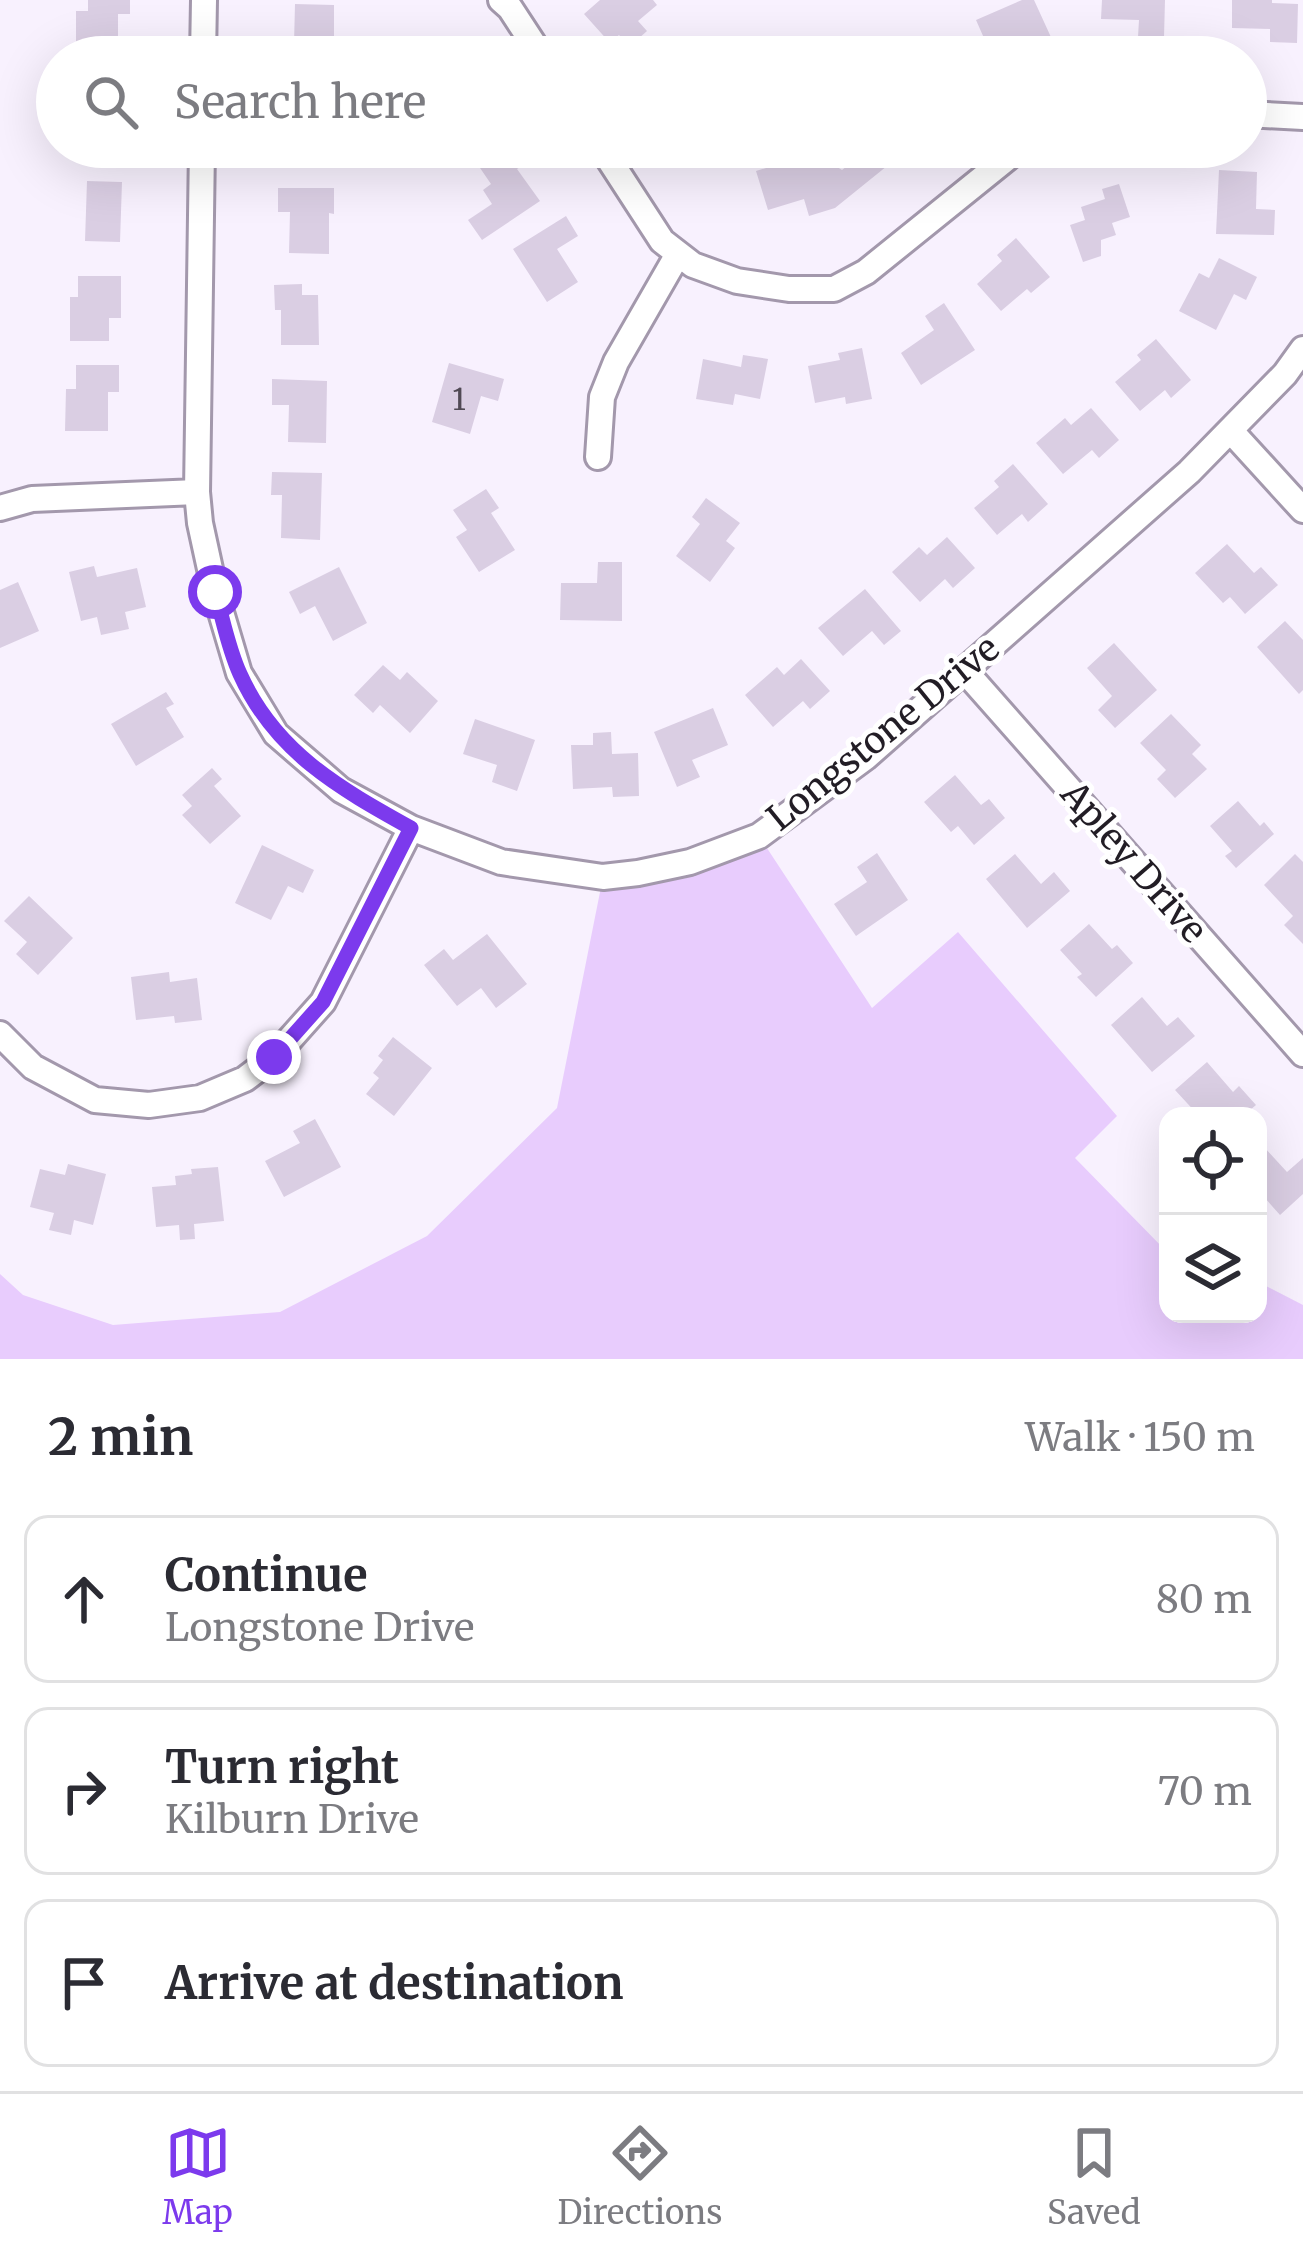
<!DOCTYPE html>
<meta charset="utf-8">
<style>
body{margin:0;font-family:Merriweather,serif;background:#f2f2f3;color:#2b2b33}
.controls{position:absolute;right:36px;bottom:36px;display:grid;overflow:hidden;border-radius:24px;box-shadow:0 12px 48px #0002}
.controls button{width:108px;height:108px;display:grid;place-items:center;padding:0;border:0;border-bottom:3px solid #e1e1e2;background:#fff;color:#2b2b33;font:60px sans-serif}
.stop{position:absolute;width:36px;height:36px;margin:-27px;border:9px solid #7c3aed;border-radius:50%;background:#fff}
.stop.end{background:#7c3aed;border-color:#fff;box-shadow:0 3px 12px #0008}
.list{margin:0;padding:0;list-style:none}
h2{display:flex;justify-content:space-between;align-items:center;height:156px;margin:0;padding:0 48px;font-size:51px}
h2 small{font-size:39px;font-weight:400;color:#7c7c81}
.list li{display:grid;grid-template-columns:78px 1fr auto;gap:36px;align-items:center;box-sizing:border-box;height:168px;margin:0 24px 24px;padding:0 24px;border:3px solid #e1e1e2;border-radius:24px}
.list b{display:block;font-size:45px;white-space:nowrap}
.list p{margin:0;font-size:39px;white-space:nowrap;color:#7c7c81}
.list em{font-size:39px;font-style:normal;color:#7c7c81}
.icon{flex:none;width:66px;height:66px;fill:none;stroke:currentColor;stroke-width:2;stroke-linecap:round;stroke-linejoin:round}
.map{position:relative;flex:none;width:1303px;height:1359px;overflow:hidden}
.search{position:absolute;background:#fff;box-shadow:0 12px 48px #0002;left:36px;right:36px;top:36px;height:132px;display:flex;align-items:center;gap:30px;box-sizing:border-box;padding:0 42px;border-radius:66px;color:#7c7c81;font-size:45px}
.sheet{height:732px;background:#fff}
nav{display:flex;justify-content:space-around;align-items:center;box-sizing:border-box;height:168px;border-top:3px solid #e1e1e2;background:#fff;font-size:33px;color:#7c7c81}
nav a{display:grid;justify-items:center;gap:6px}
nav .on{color:#7c3aed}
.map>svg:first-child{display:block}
.green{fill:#e8ccfd}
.building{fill:#dacee3}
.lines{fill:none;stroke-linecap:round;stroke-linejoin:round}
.street-casing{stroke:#a398ac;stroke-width:30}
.street{stroke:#fff;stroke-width:24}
.route{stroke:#7c3aed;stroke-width:15}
.labels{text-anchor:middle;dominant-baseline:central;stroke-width:10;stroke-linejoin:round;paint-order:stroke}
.number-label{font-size:30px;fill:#504954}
.street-label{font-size:36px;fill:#221d25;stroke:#fff}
</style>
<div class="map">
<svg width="1303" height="1359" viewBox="0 0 1303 1359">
<rect width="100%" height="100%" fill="#f8f1fe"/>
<path class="green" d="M759 836 872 1008 958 932 1117 1116 1075 1158 1168 1253V1314H1228L1235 1321 1240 1314H1258V1289L1262 1284 1303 1305V1359H0V1274L23 1295 113 1325 280 1312 427 1236 557 1108 603 877Z"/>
<path class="building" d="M88 0H130V14H118V52H76V11H88Z
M600 0H653L657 5 638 21 647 31 629 47 619 35 610 43 584 14Z
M1022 0H1034L1055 46 1034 55 1026 38 991 54 976 20Z
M1102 0H1165L1164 37H1138L1139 20 1101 19Z
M1232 0H1272V3L1298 4 1297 43 1270 42V29L1232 28Z
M295 4 334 5V46H324V57H280V44H294Z
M285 147H324V154H285Z
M504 147H520L529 161 517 169 540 201 482 240 468 220 492 204 483 190 491 184 478 165Z
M871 147 887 166 835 208 809 216 804 199 768 210 756 171 816 153 820 166 828 161 842 170Z
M1219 170 1257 172 1256 209 1275 210 1274 235 1216 234Z
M87 181 122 182 120 242 85 241Z
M1119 184 1130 217 1112 223 1116 235 1101 240V256L1083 262 1070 225 1085 220 1081 207 1105 199 1102 189Z
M278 188H334V214L329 213V254L289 253 290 212H278Z
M566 216 578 236 557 249 578 282 547 302 513 249Z
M1016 238 1050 277 1031 293 1027 289 1001 311 977 284 1002 261 997 255Z
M1219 258 1257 277 1246 300 1234 294 1216 330 1179 311 1199 273 1209 278Z
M78 276H121V318H109V341H70V297H78Z
M302 284V295H318L319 345H281V310H275L274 285Z
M944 303 975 350 921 385 901 353 934 330 925 316Z
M1156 339 1191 380 1171 398 1165 390 1140 411 1115 382 1141 360 1137 355Z
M862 348 872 399 846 404 845 397 815 403 808 366 840 360 838 353Z
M743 355 768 359 760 399 735 394 733 405 696 399 703 359 741 367Z
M449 363 504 379 498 401 481 396 470 434 432 422Z
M76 365H119V392H108V431H65L66 389H76Z
M272 379 327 381 326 443 288 442 289 405H272Z
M1091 408 1119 440 1099 458 1092 450 1063 474 1036 443 1065 418 1071 425Z
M1013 464 1048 504 1028 522 1022 514 997 535 974 508 999 487 994 481Z
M272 472 322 473 320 540 281 538 282 495H271Z
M486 489 499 508 491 513 515 550 479 572 456 537 467 530 453 510Z
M706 498 740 523 726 541 735 548 710 582 676 556 700 524 692 517Z
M947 537 975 568 953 588 945 579 920 602 892 572 919 547 927 555Z
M1227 544 1254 573 1261 567 1278 585 1245 614 1230 597 1223 603 1195 573Z
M598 562H622V621L560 620 561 583H597Z
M94 566 97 577 137 568 146 607 125 612 129 629 101 635 97 617 81 621 69 572Z
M339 567 367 623 333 641 315 606 300 614 289 592Z
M18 582 39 631 0 648V590Z
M865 589 901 631 884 645 872 631 843 656 818 628Z
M1285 621 1303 640V690L1299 694 1257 647Z
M1114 643 1157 690 1115 728 1098 710 1112 696 1087 668Z
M801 659 830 691 810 709 803 701 773 727 745 695 777 667 784 675Z
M383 665 400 680 407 672 438 701 410 733 380 705 373 713 354 695Z
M166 692 174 704 166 708 184 737 136 766 111 724Z
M713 708 728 745 692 760 700 777 677 787 654 732Z
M1171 714 1201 745 1192 754 1207 769 1175 798 1157 779 1166 770 1140 743Z
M475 719 535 740 517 791 492 782 497 765 463 754Z
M611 732 612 754 638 753 639 796 613 797 612 787 573 789 571 745H593V733Z
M212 768 222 779 214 786 241 816 210 844 182 815 192 806 182 795Z
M955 775 981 805 989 799 1005 818 974 845 958 826 951 832 924 802Z
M1238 801 1260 826 1264 822 1274 834 1236 868 1225 856 1232 851 1210 826Z
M262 845 314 870 303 893 288 886 271 920 235 903Z
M877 853 908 900 856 936 834 904 867 882 857 867Z
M1015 854 1041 884 1054 872 1070 891 1027 928 986 879Z
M1295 854 1303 862V944L1284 925 1293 916 1264 885Z
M29 896 73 938 38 975 16 954 27 942 4 921Z
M1089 924 1112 949 1117 945 1133 963 1096 997 1077 977 1082 974 1060 950Z
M487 934 527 984 496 1008 481 988 457 1006 424 965 444 949 453 960Z
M169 972 170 982 197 978 202 1020 175 1023 174 1016 136 1020 131 977Z
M1142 997 1167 1026 1178 1017 1195 1036 1152 1072 1111 1025Z
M393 1037 432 1068 394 1116 366 1094 379 1078 373 1073 383 1060 378 1056Z
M1207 1062 1233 1092 1239 1086 1256 1105 1243 1116H1212L1210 1113 1199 1116 1175 1090Z
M315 1119 341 1167 284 1197 265 1161 300 1143 293 1131Z
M1265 1148 1287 1172 1303 1158V1194L1280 1215 1258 1190V1153Z
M68 1164 106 1174 93 1225 74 1220 71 1235 49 1230 54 1213 30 1207 40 1169 65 1175Z
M218 1167 224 1221 194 1224 195 1239 180 1240 179 1225 156 1227 152 1187 176 1185 175 1176 192 1174 191 1169Z"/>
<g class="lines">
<g class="street-casing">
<path id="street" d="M501 0 510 8 542 57
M203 57 204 0
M1246 114 1303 117
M202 147 197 492 200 523 215 592 239 673 276 734 341 790 411 828 501 862 603 877 638 873 690 862 759 836 866 757 1189 472 1285 374 1303 349
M601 147 662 241 693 265 737 281 789 289H834L866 272 1021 147
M1230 430 1303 510
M598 457 602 397 616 362 678 254
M0 508 32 499 197 492
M964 670 1303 1054
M0 1034 33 1067 95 1100 149 1105 200 1098 245 1079 274 1057 323 1002 411 828"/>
</g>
<use href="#street" class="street"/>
</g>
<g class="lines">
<path class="route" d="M215 592C223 619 228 648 240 674 275 752 339 788 411 828L323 1002 274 1057"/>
</g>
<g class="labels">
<g class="number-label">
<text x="459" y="399">1</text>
</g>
<g class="street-label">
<text transform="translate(883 733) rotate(-39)">Longstone Drive</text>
<text transform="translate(1134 862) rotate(49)">Apley Drive</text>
</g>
</g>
</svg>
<div class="controls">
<button><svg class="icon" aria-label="locate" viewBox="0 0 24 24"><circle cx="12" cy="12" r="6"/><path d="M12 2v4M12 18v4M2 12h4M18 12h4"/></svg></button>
<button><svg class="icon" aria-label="layers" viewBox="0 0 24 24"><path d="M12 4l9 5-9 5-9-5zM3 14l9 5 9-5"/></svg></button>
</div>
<div class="stop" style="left:215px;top:592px"></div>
<div class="stop end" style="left:274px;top:1057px"></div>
<div class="search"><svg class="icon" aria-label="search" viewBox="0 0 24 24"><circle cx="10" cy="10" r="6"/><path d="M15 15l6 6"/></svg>Search here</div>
</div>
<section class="sheet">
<h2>2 min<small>Walk · 150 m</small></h2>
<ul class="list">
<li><svg class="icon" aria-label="ahead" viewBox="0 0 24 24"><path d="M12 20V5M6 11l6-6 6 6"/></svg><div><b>Continue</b><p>Longstone Drive</p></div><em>80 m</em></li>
<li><svg class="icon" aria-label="right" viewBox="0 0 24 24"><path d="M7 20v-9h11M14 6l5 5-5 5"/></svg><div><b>Turn right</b><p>Kilburn Drive</p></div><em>70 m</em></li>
<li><svg class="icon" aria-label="arrive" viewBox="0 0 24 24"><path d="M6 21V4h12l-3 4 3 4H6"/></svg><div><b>Arrive at destination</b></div></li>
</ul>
</section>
<nav>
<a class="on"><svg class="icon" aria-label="map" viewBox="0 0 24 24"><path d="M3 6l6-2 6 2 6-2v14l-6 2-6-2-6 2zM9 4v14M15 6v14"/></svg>Map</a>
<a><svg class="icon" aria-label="directions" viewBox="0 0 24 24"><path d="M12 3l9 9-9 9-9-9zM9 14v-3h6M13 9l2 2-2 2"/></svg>Directions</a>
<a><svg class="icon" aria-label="saved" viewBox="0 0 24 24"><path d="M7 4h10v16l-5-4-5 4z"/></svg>Saved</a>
</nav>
